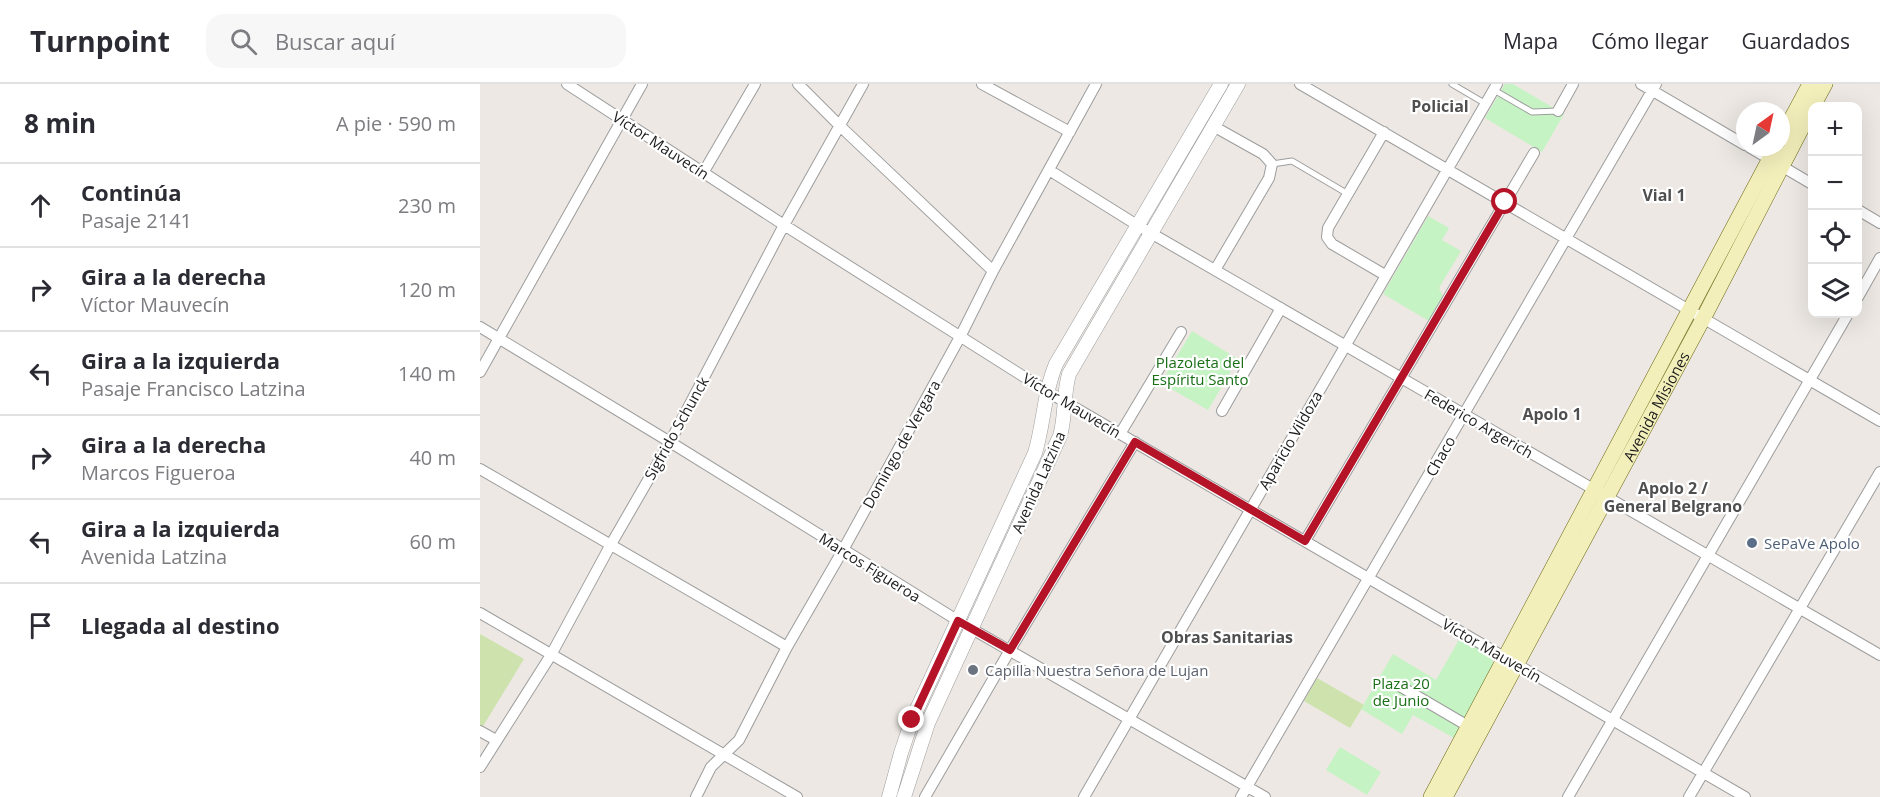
<!DOCTYPE html>
<html lang="es">
<meta charset="utf-8">
<style>
body{margin:0;font-family:"Open Sans",sans-serif;background:#f7f7f7;color:#2b2b33}
.controls{position:absolute;right:18px;top:18px;display:grid;overflow:hidden;border-radius:12px;box-shadow:0 6px 24px #0002}
.controls button{width:54px;height:54px;display:grid;place-items:center;padding:0;border:0;border-bottom:2px solid #e1e1e2;background:#fff;color:#2b2b33;font:30px sans-serif}
.compass{position:absolute;left:1256px;top:18px;width:54px;height:54px;border-radius:50%;background:#fff;box-shadow:0 6px 24px #0002;rotate:33deg}
.stop{position:absolute;width:18px;height:18px;margin:-14px;border:4px solid #b51328;border-radius:50%;background:#fff}
.stop.end{background:#b51328;border-color:#fff;box-shadow:0 2px 6px #0008}
.list{margin:0;padding:0;list-style:none}
h2{display:flex;justify-content:space-between;align-items:center;height:78px;margin:0;padding:0 24px;font-size:26px}
h2 small{font-size:20px;font-weight:400;color:#7c7c81}
.list li{display:grid;grid-template-columns:39px 1fr auto;gap:18px;align-items:center;box-sizing:border-box;height:84px;padding:0 24px;border-top:2px solid #e1e1e2}
.list b{display:block;font-size:22px;white-space:nowrap}
.list p{margin:0;font-size:20px;white-space:nowrap;color:#7c7c81}
.list em{font-size:20px;font-style:normal;color:#7c7c81}
.icon{flex:none;width:33px;height:33px;fill:none;stroke:currentColor;stroke-width:2;stroke-linecap:round;stroke-linejoin:round}
.map{position:relative;flex:none;width:1400px;height:713px;overflow:hidden}
header{display:flex;align-items:center;gap:36px;box-sizing:border-box;height:84px;padding:0 30px;background:#fff;border-bottom:2px solid #e1e1e2}
header strong{font-size:28px}
nav{display:flex;gap:33px;margin-inline-start:auto;font-size:21px}
.search{width:420px;height:54px;background:#f7f7f7;display:flex;align-items:center;gap:15px;box-sizing:border-box;padding:0 21px;border-radius:18px;color:#7c7c81;font-size:22px}
main{display:flex}
aside{flex:1;background:#fff}
.map>svg:first-child{display:block}
.grass{fill:#cee2ad}
.park{fill:#c6f3c3}
.lines{fill:none;stroke-linecap:round;stroke-linejoin:round}
.service-casing{stroke:#9d9d9d;stroke-width:7}
.minor-casing{stroke:#9d9d9d;stroke-width:12}
.tertiary-casing{stroke:#9d9d9d;stroke-width:15}
.secondary-casing{stroke:#68660f;stroke-width:16}
.service{stroke:#fff;stroke-width:5}
.minor{stroke:#fff;stroke-width:10}
.tertiary{stroke:#fff;stroke-width:14}
.secondary{stroke:#f3efbb;stroke-width:15}
.route{stroke:#b51328;stroke-width:8}
.service-dot{fill:#5c6f8a;stroke:#fff;stroke-width:2}
.worship-dot{fill:#6b7280;stroke:#fff;stroke-width:2}
.labels{text-anchor:middle;dominant-baseline:central;stroke-width:4.5;stroke-linejoin:round;paint-order:stroke}
.street-label{font-size:15px;fill:#1c1c1c;stroke:#fff}
.park-label{font-size:15px;fill:#196f16;stroke:#fff}
.service-label{font-size:15px;fill:#4e5e75;stroke:#fff;text-anchor:start}
.worship-label{font-size:15px;fill:#5b616d;stroke:#fff;text-anchor:start}
.neighbourhood-label{font-size:16px;font-weight:bold;fill:#4f4f4f;stroke:#fff}
</style>
<header>
<strong>Turnpoint</strong>
<div class="search"><svg class="icon" aria-label="search" viewBox="0 0 24 24"><circle cx="10" cy="10" r="6"/><path d="M15 15l6 6"/></svg>Buscar aquí</div>
<nav><a>Mapa</a><a>Cómo llegar</a><a>Guardados</a></nav>
</header>
<main>
<aside>
<h2>8 min<small>A pie · 590 m</small></h2>
<ul class="list">
<li><svg class="icon" aria-label="ahead" viewBox="0 0 24 24"><path d="M12 20V5M6 11l6-6 6 6"/></svg><div><b>Continúa</b><p>Pasaje 2141</p></div><em>230 m</em></li>
<li><svg class="icon" aria-label="right" viewBox="0 0 24 24"><path d="M7 20v-9h11M14 6l5 5-5 5"/></svg><div><b>Gira a la derecha</b><p>Víctor Mauvecín</p></div><em>120 m</em></li>
<li><svg class="icon" aria-label="left" viewBox="0 0 24 24"><path d="M17 20v-9H6M10 6l-5 5 5 5"/></svg><div><b>Gira a la izquierda</b><p>Pasaje Francisco Latzina</p></div><em>140 m</em></li>
<li><svg class="icon" aria-label="right" viewBox="0 0 24 24"><path d="M7 20v-9h11M14 6l5 5-5 5"/></svg><div><b>Gira a la derecha</b><p>Marcos Figueroa</p></div><em>40 m</em></li>
<li><svg class="icon" aria-label="left" viewBox="0 0 24 24"><path d="M17 20v-9H6M10 6l-5 5 5 5"/></svg><div><b>Gira a la izquierda</b><p>Avenida Latzina</p></div><em>60 m</em></li>
<li><svg class="icon" aria-label="arrive" viewBox="0 0 24 24"><path d="M6 21V4h12l-3 4 3 4H6"/></svg><div><b>Llegada al destino</b></div></li>
</ul>
</aside>
<div class="map">
<svg width="1400" height="713" viewBox="0 0 1400 713">
<rect width="100%" height="100%" fill="#ede8e3"/>
<path class="grass" d="M0 550 44 575 0 647Z
M837 594 884 621 870 644 824 617Z"/>
<path class="park" d="M1025 0H1033L1084 30 1062 68 1005 34Z
M948 132 969 144 962 156 981 167 959 204 963 212 949 237 903 210Z
M712 247 758 275 728 326 681 299Z
M980 554 1008 570 1013 576 1012 584 974 654 933 631 922 650 881 625 913 570 956 596Z
M860 663 901 688 887 711 846 686Z"/>
<g class="lines">
<g class="service-casing">
<path id="service" d="M972 0 1006 20
M1014 6 1052 28 1078 27
M792 80 812 77 868 110"/>
</g>
<g class="minor-casing">
<path id="minor" d="M87 0 304 141 568 308 1265 713
M318 0 360 42 513 187
M502 0 590 48
M820 0 1400 337
M1161 0 1265 61
M1078 27 1093 0
M733 42 783 70 792 80 789 94 735 186
M904 48 848 144 847 153 852 160 905 191
M1269 63 1332 100
M569 86 657 141 1400 571
M223 89 275 0
M1378 126 1400 139
M1378 213 1400 174
M0 243 190 358 485 541 785 713
M0 288 162 0
M742 327 801 224
M640 350 701 248
M0 385 307 563
M825 457 1054 69
M0 529 317 713
M918 601 988 642
M0 647 16 656
M0 683 71 571 130 462 190 358 304 141 383 0
M216 713 231 683 259 656 307 563 363 466 480 253 513 187 616 0
M445 713 530 566 655 358
M604 713 1017 0
M761 713 1176 0
M1088 713 1368 230
M1209 713 1400 388"/>
</g>
<g class="tertiary-casing">
<path id="tertiary" d="M409 713 421 669 432 636 555 369C564 339 564 308 576 280L741 0
M424 713 448 639 580 352C586 331 583 311 589 290L758 0"/>
</g>
<g class="secondary-casing">
<g id="secondary">
<path d="M1333 22 1345 0"/>
<path d="M1301 54 1330 0"/>
<path d="M951 713 1296 63"/>
<path id="s1" d="M965 713 1224 233 1332 24"/>
</g>
</g>
<use href="#service" class="service"/>
<use href="#minor" class="minor"/>
<use href="#tertiary" class="tertiary"/>
<use href="#secondary" class="secondary"/>
</g>
<g class="lines">
<path class="route" d="M432 636 478 537 530 566 655 358 825 457 1025 118"/>
</g>
<circle class="service-dot" cx="1272" cy="459" r="6"/>
<circle class="worship-dot" cx="493" cy="586" r="6"/>
<g class="labels">
<g class="street-label">
<text transform="translate(181 61) rotate(33)">Víctor Mauvecín</text>
<text transform="translate(592 321) rotate(31)">Víctor Mauvecín</text>
<text stroke="none"><textPath href="#s1" startOffset="444">Avenida Misiones</textPath></text>
<text transform="translate(999 339) rotate(30)">Federico Argerich</text>
<text transform="translate(196 344) rotate(-61)">Sigfrido Schunck</text>
<text transform="translate(810 356) rotate(-60)">Aparicio Vildoza</text>
<text transform="translate(421 360) rotate(-61)">Domingo de Vergara</text>
<text transform="translate(960 372) rotate(-60)">Chaco</text>
<text transform="translate(558 398) rotate(-66)">Avenida Latzina</text>
<text transform="translate(390 483) rotate(32)">Marcos Figueroa</text>
<text transform="translate(1012 566) rotate(30)">Víctor Mauvecín</text>
</g>
<g class="park-label">
<text x="720" y="278">Plazoleta del<tspan x="720" dy="17">Espíritu Santo</tspan></text>
<text x="921" y="599">Plaza 20<tspan x="921" dy="17">de Junio</tspan></text>
</g>
<g class="service-label">
<text x="1284" y="459">SePaVe Apolo</text>
</g>
<g class="worship-label">
<text x="505" y="586">Capilla Nuestra Señora de Lujan</text>
</g>
<g class="neighbourhood-label">
<text x="960" y="22">Policial</text>
<text x="1184" y="111">Vial 1</text>
<text x="1072" y="330">Apolo 1</text>
<text x="1193" y="404">Apolo 2 /<tspan x="1193" dy="18">General Belgrano</tspan></text>
<text x="747" y="553">Obras Sanitarias</text>
</g>
</g>
</svg>
<div class="controls">
<button>+</button>
<button>−</button>
<button><svg class="icon" aria-label="locate" viewBox="0 0 24 24"><circle cx="12" cy="12" r="6"/><path d="M12 2v4M12 18v4M2 12h4M18 12h4"/></svg></button>
<button><svg class="icon" aria-label="layers" viewBox="0 0 24 24"><path d="M12 4l9 5-9 5-9-5zM3 14l9 5 9-5"/></svg></button>
</div>
<svg class="compass" viewBox="-18 -18 36 36"><path d="M0-13l5 13h-10z" fill="#e53935"/><path d="M0 13l5-13h-10z" fill="#7c7c81"/></svg>
<div class="stop" style="left:1025px;top:118px"></div>
<div class="stop end" style="left:432px;top:636px"></div>
</div>
</main>
